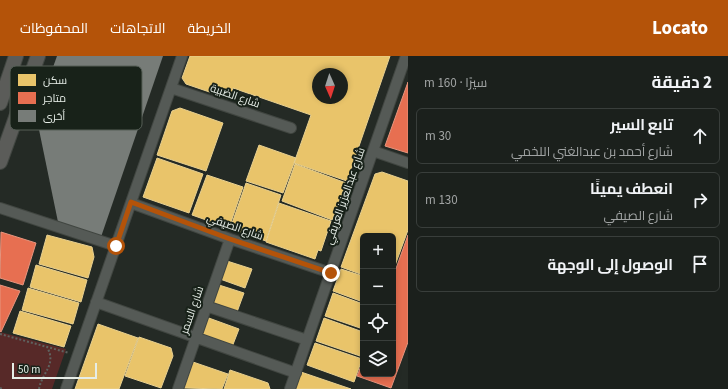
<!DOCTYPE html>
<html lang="ar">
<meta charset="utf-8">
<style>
body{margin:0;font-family:"Source Sans 3",Cairo,sans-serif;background:#282d29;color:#f1f3f6;direction:rtl}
.controls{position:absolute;right:12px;bottom:12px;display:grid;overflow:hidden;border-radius:6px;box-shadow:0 2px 6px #0003}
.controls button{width:36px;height:36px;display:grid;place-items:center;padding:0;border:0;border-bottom:1px solid #393e3b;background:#1b201c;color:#f1f3f6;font:20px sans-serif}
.compass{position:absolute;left:312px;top:12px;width:36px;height:36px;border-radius:50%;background:#1b201c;box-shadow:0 2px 6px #0003;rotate:177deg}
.scale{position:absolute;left:12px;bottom:10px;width:85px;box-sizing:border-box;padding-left:4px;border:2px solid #e6ede7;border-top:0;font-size:11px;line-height:14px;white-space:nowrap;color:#e6ede7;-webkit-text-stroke:3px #182219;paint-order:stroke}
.stop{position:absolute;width:12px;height:12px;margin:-9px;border:3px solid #b45309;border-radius:50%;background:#fff}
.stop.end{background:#b45309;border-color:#fff;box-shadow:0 1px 4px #0008}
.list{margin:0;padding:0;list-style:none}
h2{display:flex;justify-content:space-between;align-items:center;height:52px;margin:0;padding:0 16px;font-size:17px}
h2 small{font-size:13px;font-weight:400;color:#a0a3a3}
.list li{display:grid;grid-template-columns:26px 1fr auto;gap:12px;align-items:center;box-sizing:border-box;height:56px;margin:0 8px 8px;padding:0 8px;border:1px solid #393e3b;border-radius:6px}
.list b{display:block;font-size:15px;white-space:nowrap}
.list p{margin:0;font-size:13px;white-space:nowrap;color:#a0a3a3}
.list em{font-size:13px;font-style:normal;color:#a0a3a3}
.icon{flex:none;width:22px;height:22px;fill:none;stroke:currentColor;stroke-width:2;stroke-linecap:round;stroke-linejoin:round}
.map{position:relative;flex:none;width:408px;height:333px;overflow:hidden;direction:ltr}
header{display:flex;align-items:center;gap:24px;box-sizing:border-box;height:56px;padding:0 20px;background:#b45309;color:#fff}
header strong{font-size:19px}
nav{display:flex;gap:22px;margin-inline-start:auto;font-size:14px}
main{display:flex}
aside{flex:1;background:#1b201c}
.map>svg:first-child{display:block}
.green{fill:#572928}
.homes{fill:#e9c46a;stroke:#e8d090;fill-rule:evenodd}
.shops{fill:#e76f51;stroke:#e7957e}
.building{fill:#777c78}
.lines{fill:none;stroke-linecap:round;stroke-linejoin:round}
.street-casing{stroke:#414641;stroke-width:12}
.secondary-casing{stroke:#414641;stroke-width:16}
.path{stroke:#5f6360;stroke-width:2;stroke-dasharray:2 2;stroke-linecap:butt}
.street{stroke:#555a56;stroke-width:10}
.secondary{stroke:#5b5c59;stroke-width:14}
.route{stroke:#b45309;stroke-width:5}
.labels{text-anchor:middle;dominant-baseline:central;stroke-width:4;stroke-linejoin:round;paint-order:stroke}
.street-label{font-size:11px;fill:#e6ede7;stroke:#182219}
.key{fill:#182219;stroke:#565f57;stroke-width:1}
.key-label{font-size:11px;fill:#e6ede7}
</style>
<header>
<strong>Locato</strong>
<nav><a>الخريطة</a><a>الاتجاهات</a><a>المحفوظات</a></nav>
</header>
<main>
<aside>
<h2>2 دقيقة<small>سيرًا · 160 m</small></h2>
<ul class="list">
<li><svg class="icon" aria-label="ahead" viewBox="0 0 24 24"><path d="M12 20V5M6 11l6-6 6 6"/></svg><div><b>تابع السير</b><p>شارع أحمد بن عبدالغني اللخمي</p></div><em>30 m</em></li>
<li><svg class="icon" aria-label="right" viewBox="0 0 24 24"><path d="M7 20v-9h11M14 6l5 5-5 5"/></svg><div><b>انعطف يمينًا</b><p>شارع الصيفي</p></div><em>130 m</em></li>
<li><svg class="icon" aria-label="arrive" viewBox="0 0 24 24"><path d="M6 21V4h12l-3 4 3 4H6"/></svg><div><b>الوصول إلى الوجهة</b></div></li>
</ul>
</aside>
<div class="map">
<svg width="408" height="333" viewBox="0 0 408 333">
<rect width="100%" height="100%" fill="#242a25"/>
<path class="green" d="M0 276 66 293 52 333H0Z"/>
<path class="homes" d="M190 0H390L347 125 294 107 311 59 233 32 230 43 186 28 182 22ZM318 18H342V42H318Z
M180 52 223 67 206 115 157 99 172 55Z
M259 89 296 102 283 137 246 125Z
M157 102 203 118 189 157 143 141Z
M295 108 346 127 332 164 282 145Z
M382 116 408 125V174L393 215V180H363V219L341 211 375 118Z
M207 119 243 131 229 172 192 159Z
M246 127 281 139 266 185 230 173Z
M279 147 331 165 321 195 318 194 315 203 266 186Z
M47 179 92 191 94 201 88 222 39 208Z
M227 205 252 213 245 232 220 223Z
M36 209 87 224 81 246 30 231Z
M341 213 363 220V246L333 235Z
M219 229 244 237 237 256 212 247Z
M28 232 79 247 73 268 22 254Z
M333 237 363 248V273L325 260Z
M20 255 71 270 64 291 13 277Z
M206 261 239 273 232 291 199 279Z
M324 262 363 276V301L316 285Z
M98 268 138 282 119 333H75Z
M139 281 171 292 173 300 161 332 125 320Z
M315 287 362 303 354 326 307 309Z
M193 306 228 318 222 333 184 332Z
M230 314 268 327 270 333H224Z
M298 315 351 333H291Z"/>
<path class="shops" d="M408 26V97L385 90Z
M1 176 36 187 23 229 0 222Z
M408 179V286L391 332 357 320 363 305V318H393V221Z
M0 229 20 235 1 276 0 275Z"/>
<path class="building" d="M57 0H163L101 181 58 166 36 59Z"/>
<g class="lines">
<g class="street-casing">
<path id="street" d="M171 32 291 72
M373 95 408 107
M131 147 230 183 331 217
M0 152 116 190
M96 246 296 317
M206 250 307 284
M66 333 182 0
M178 333 230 183
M290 333 406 0"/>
</g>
<g class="secondary-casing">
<path id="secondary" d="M0 47 16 0
M0 106 38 0"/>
</g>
<path class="path" d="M0 278 69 297
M0 332 3 333
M39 333C42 316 57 309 47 291"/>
<use href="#street" class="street"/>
<use href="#secondary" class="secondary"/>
</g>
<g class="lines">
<path class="route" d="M116 190 131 146 230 183 331 217"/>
</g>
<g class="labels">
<g class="street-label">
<text transform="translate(235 40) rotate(19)">شارع الضبية</text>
<text transform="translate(345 140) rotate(-71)">شارع عبدالعزيز العريفي</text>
<text transform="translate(235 171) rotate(19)">شارع الصيفي</text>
<text transform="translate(192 254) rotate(-71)">شارع السمر</text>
</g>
</g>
<rect x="10" y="10" width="132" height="64" rx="6" class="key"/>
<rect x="18" y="18" width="18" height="12" fill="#e9c46a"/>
<rect x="18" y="36" width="18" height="12" fill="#e76f51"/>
<rect x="18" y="54" width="18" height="12" fill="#777c78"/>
<g class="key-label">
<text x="43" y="28">سكن</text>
<text x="43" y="46">متاجر</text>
<text x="43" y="64">أخرى</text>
</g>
</svg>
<div class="controls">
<button>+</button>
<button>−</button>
<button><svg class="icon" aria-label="locate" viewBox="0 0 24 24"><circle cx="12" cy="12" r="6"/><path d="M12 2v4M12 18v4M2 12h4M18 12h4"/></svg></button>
<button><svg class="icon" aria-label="layers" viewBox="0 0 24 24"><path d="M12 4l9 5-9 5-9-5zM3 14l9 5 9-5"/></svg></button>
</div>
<svg class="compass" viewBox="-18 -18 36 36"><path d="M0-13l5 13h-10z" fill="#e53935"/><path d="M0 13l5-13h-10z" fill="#a0a3a3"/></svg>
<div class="scale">50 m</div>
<div class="stop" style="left:116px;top:190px"></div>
<div class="stop end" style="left:331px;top:217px"></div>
</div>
</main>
